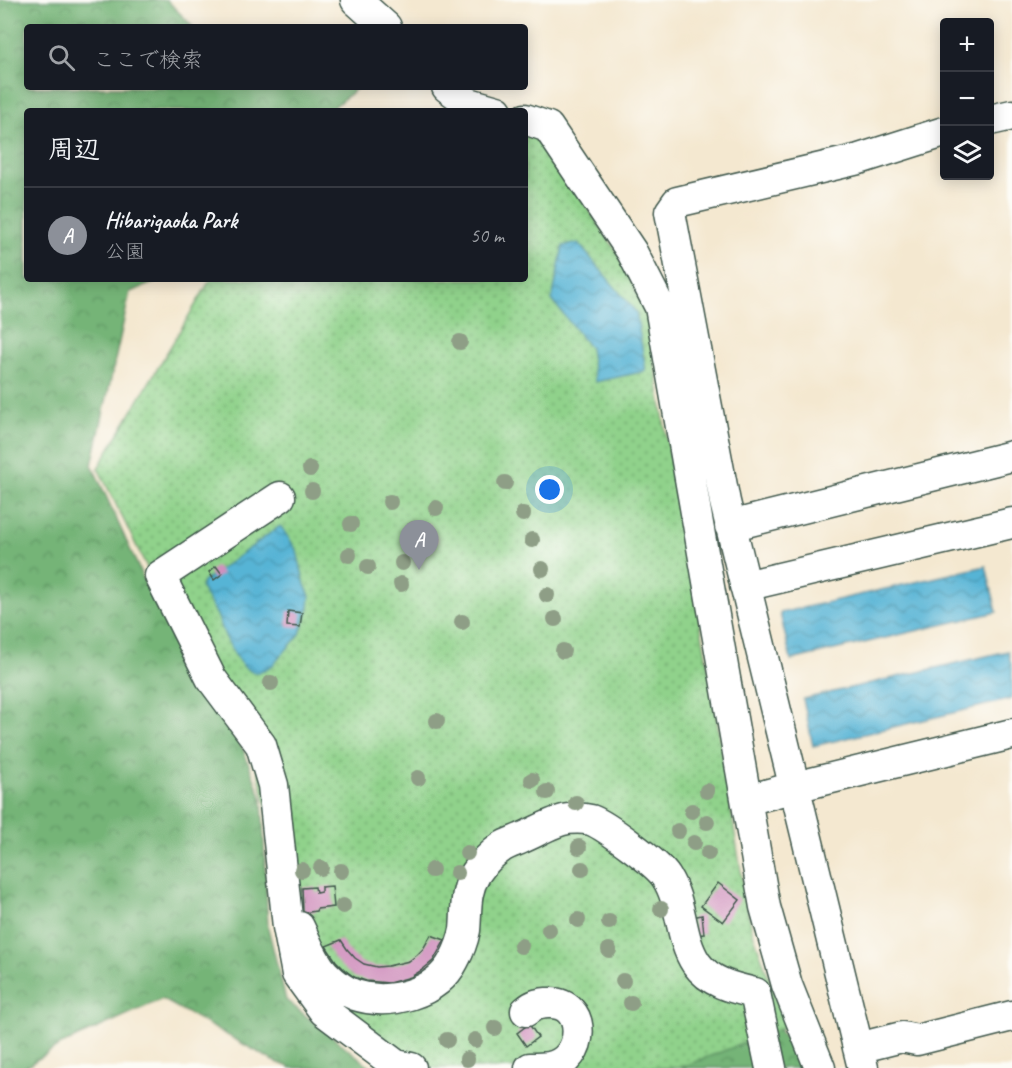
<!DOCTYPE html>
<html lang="ja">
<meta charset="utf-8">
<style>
body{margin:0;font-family:Caveat,"Klee One",sans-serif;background:#20242c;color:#f1f3f6}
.controls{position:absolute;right:18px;top:18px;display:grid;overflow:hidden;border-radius:6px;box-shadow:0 3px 15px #0003}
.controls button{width:54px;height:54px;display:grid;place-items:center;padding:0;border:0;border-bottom:2px solid #363941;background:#171b24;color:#f1f3f6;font:30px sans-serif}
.you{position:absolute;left:550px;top:490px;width:21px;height:21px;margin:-15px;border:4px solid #fff;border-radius:50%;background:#1a73e8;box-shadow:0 0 0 9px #1a73e833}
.badge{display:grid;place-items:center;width:39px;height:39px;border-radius:50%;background:#8c9099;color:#fff;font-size:20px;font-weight:700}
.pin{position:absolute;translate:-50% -50px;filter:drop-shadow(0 2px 3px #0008)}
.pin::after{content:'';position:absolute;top:32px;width:21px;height:18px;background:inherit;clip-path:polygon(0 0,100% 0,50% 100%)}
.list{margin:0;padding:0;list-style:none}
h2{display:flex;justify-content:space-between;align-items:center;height:78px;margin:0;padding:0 24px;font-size:26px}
h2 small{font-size:20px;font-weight:400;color:#9ea1a6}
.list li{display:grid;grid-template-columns:39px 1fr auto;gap:18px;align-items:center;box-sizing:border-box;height:96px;padding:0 24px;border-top:2px solid #363941}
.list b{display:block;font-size:22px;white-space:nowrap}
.list p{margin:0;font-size:20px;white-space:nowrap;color:#9ea1a6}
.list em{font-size:20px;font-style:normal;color:#9ea1a6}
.icon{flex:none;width:33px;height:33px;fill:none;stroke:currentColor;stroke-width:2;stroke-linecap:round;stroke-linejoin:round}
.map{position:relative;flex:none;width:1012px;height:1068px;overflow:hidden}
.search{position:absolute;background:#171b24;box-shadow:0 3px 15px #0003;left:24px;top:24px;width:504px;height:66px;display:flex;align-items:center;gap:15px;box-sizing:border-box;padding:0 21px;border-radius:6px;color:#9ea1a6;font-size:22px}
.panel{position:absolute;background:#171b24;box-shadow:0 3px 15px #0003;left:24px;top:108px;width:504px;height:174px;border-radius:6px}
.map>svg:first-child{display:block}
.forest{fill:url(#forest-crowns);stroke:#4a7856;stroke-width:1.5}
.park{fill:url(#park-dots);stroke:#588860;stroke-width:1.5}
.water{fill:url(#water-waves);stroke:#3a7884;stroke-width:1.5}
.building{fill:#d091be}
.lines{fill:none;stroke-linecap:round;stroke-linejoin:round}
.minor-casing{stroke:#3f574b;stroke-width:33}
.minor{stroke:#fff;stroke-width:30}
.tree{fill:#8e9e86}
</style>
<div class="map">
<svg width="1012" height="1068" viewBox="0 0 1012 1068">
<defs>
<pattern id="forest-crowns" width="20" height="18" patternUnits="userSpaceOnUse" patternTransform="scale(1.5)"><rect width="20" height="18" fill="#74b477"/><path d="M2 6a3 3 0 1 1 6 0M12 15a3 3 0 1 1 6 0" fill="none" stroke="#5f9462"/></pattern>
<pattern id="park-dots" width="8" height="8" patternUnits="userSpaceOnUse" patternTransform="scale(1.5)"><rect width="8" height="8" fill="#90d28b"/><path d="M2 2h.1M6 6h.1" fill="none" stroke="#75ac72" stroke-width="1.8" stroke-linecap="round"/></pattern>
<pattern id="water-waves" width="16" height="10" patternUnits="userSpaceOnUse" patternTransform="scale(1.5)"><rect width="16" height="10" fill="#56b4d5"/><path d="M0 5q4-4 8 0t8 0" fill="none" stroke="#4794ae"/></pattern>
</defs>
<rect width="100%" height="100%" fill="#fdfcf7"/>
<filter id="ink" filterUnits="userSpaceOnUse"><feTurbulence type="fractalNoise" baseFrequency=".0167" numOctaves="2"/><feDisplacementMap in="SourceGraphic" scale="12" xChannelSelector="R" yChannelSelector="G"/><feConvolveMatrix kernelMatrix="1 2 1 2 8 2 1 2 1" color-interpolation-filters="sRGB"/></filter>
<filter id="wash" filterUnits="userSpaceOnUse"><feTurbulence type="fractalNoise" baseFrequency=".008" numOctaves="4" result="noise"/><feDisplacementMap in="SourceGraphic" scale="24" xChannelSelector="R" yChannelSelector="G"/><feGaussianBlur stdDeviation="1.35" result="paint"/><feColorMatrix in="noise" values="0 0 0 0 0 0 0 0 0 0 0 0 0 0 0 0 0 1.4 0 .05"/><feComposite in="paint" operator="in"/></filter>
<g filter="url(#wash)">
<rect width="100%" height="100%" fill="#f4e8d0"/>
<path class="forest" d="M0 0H167L193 27H27V87H358L329 111H27V279H163L130 292 92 465 145 582 193 678 243 749 262 799 268 928 286 1000 372 1068H292L274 1061 162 999 60 1045 24 1068H0Z
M773 1022 800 1057 802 1068H627Z"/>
<path class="park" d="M532 134 553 156 619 255 648 319 666 435 709 672 746 903 752 930 786 1027 679 1068H389L318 1018 253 751 202 679 98 468 209 282 213 279H525V135Z"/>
<path class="water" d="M578 243 636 312 646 371 595 382 590 348 552 300 563 246Z
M280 526 283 529 297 551 305 585 310 596 309 607 300 634 273 665 259 673 252 672 244 667 235 655 225 636 217 615 201 588 203 582Z
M986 566 997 612 791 660 780 613Z
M1008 651 1012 669V699L813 746 803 699Z"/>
<g id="blocks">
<path class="building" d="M429 523 438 541 426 547 418 529Z
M216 566 222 574 214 580 209 572Z
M288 611 302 613 300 627 287 626Z
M718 883 740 900 723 922 701 906Z
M332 886 334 907 317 909 316 911 303 913 302 888 315 887 316 893 321 892V887Z
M702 915 704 934 695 935 692 917Z
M431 935 445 940 433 961 422 970 411 977 389 983 366 981 354 977 345 970 336 961 326 946 341 940 347 949 355 958 364 964 377 967 388 966 409 961 417 955 423 949Z
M529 1024 538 1037 526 1046 517 1033Z"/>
</g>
</g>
<g filter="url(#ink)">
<use href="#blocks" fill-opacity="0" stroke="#3f574b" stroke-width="1.5"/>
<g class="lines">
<g class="minor-casing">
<path id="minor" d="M356 0 386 27
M447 87 469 103 497 111
M525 119 548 127 632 252 660 307 765 907 787 985 820 1068
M990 120 1012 115
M280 497 160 576 211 678 261 745 273 785 288 927 297 974 324 1011 396 1065 411 1068
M730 526 1012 456
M745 586 1012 523
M747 800 795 787 1012 734
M288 927H299C307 943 312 961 325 974 333 982 344 991 355 995 389 1006 437 994 454 960 459 951 463 940 465 930 467 910 464 892 476 873 482 864 493 853 502 847 508 843 516 841 522 838 536 832 554 821 568 819 576 818 583 818 591 820 605 825 658 864 666 877 683 903 679 937 696 963 710 983 733 988 755 993L771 1068
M526 1011C533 1005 537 1004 547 1003 589 1000 586 1061 549 1067 543 1068 536 1068 530 1068
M858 1048 902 1037 917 1040 1012 1016
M863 1068 725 502 670 212 677 202 859 159 944 132"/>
</g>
<use href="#minor" class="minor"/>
</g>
<g class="tree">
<circle cx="460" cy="342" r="8"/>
<circle cx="310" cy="469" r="8"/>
<circle cx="505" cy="483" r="8"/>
<circle cx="312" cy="491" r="8"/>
<circle cx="390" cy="502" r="8"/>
<circle cx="436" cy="508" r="8"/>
<circle cx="523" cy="514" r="8"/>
<circle cx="351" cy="524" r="8"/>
<circle cx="414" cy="529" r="8"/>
<circle cx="532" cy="540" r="8"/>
<circle cx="349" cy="555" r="8"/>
<circle cx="402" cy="563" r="8"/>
<circle cx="368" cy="567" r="8"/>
<circle cx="542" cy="569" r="8"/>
<circle cx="401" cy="584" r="8"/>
<circle cx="547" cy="595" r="8"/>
<circle cx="555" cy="619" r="8"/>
<circle cx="462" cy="622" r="8"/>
<circle cx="563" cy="651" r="8"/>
<circle cx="271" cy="683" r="8"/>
<circle cx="437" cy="721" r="8"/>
<circle cx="418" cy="778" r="8"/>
<circle cx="532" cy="780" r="8"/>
<circle cx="707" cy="791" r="8"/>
<circle cx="547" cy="792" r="8"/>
<circle cx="576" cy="803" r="8"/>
<circle cx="692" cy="811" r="8"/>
<circle cx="707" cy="822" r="8"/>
<circle cx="678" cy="831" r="8"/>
<circle cx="694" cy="843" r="8"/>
<circle cx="579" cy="847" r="8"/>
<circle cx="467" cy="853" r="8"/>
<circle cx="708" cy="853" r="8"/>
<circle cx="321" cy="868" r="8"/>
<circle cx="582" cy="869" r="8"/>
<circle cx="302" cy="870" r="8"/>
<circle cx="432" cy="870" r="8"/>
<circle cx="341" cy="871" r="8"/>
<circle cx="457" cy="873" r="8"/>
<circle cx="343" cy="906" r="8"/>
<circle cx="661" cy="909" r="8"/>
<circle cx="578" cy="920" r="8"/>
<circle cx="609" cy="922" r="8"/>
<circle cx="549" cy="930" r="8"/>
<circle cx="521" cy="946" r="8"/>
<circle cx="609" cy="950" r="8"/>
<circle cx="623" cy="981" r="8"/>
<circle cx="631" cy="1003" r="8"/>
<circle cx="495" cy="1028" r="8"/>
<circle cx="447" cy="1040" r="8"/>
<circle cx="475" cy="1040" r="8"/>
<circle cx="467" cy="1059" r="8"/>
</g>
</g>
</svg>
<div class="controls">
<button>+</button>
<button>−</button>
<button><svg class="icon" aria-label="layers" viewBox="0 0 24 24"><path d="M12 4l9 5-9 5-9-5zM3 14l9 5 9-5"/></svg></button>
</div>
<div class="you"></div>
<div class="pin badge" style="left:419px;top:570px">A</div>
<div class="search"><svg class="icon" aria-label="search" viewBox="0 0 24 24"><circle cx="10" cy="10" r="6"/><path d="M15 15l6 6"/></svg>ここで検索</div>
<section class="panel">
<h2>周辺<small></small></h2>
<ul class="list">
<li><span class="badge">A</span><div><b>Hibarigaoka Park</b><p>公園</p></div><em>50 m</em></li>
</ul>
</section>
</div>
